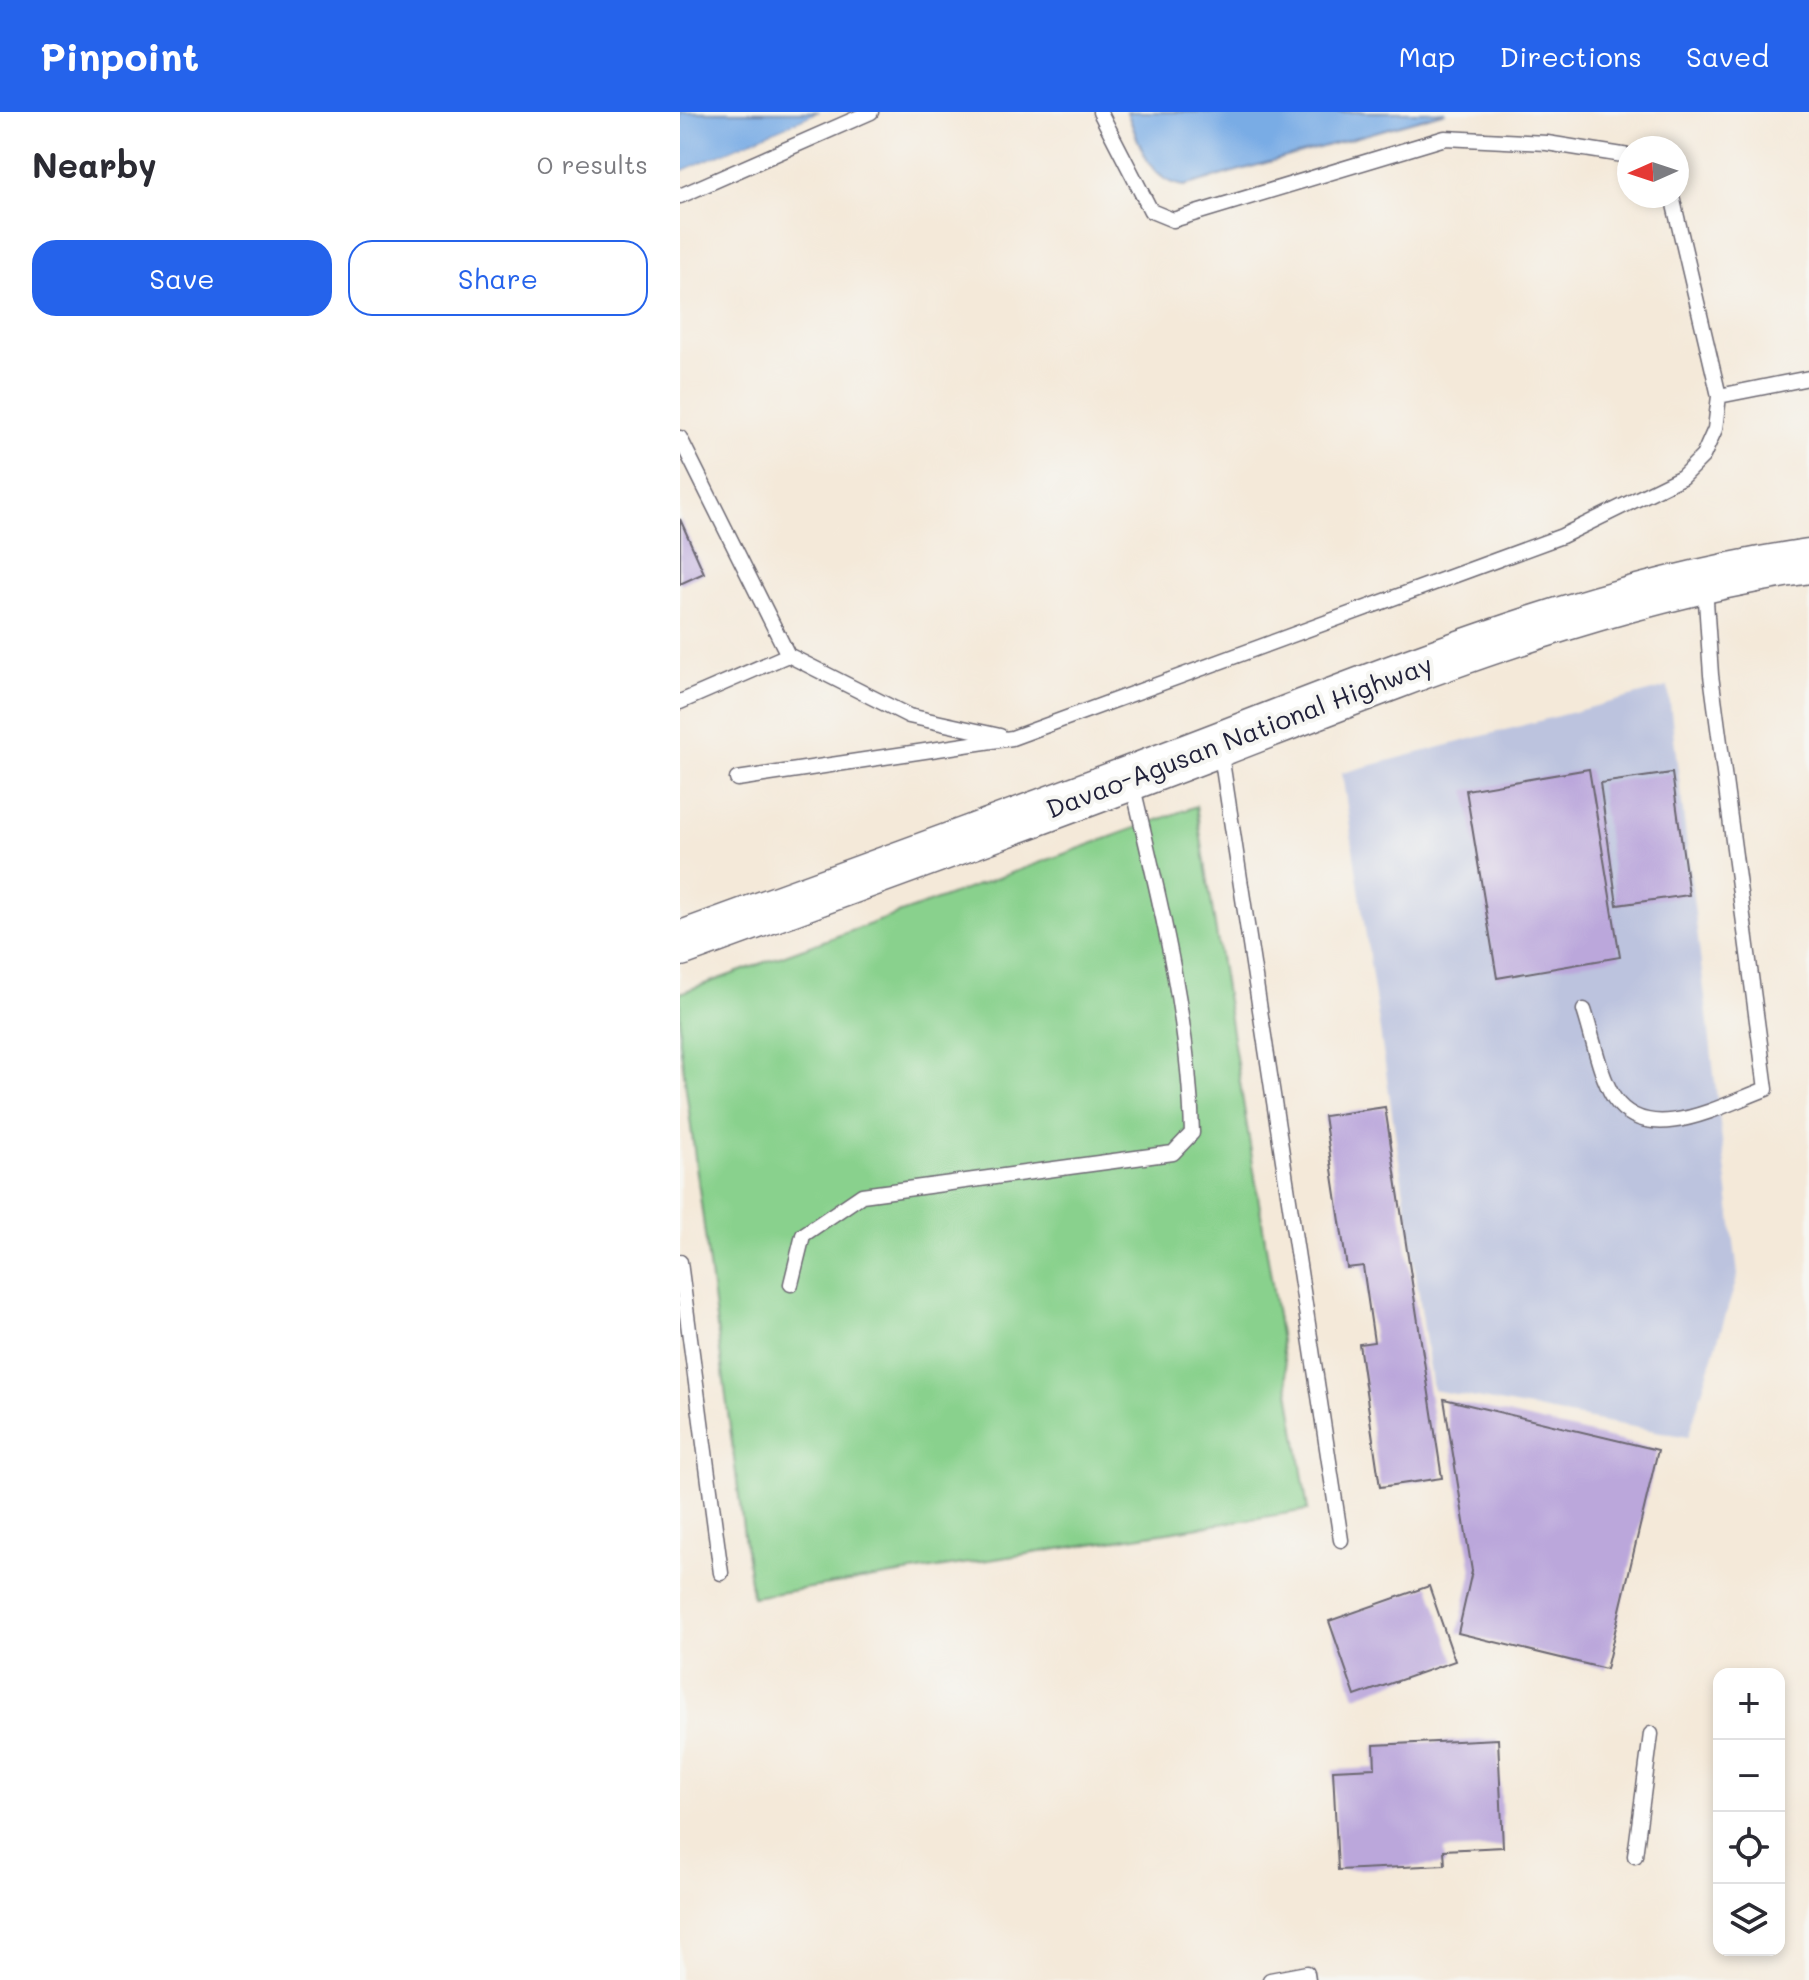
<!DOCTYPE html>
<meta charset="utf-8">
<style>
body{margin:0;font-family:Mali,sans-serif;background:#f7f7f7;color:#2b2b33}
.controls{position:absolute;right:24px;bottom:24px;display:grid;overflow:hidden;border-radius:16px;box-shadow:0 4px 12px #0003}
.controls button{width:72px;height:72px;display:grid;place-items:center;padding:0;border:0;border-bottom:2px solid #e1e1e2;background:#fff;color:#2b2b33;font:40px sans-serif}
.compass{position:absolute;left:937px;top:24px;width:72px;height:72px;border-radius:50%;background:#fff;box-shadow:0 4px 12px #0003;rotate:267deg}
.list{margin:0;padding:0;list-style:none}
h2{display:flex;justify-content:space-between;align-items:center;height:104px;margin:0;padding:0 32px;font-size:34px}
h2 small{font-size:26px;font-weight:400;color:#7c7c81}
.actions{display:flex;gap:16px;padding:24px 32px}
.actions a{flex:1;padding:18px 0;border:2px solid #2563eb;border-radius:24px;text-align:center;font-size:28px;color:#2563eb}
.actions .main{background:#2563eb;color:#fff}
.icon{flex:none;width:44px;height:44px;fill:none;stroke:currentColor;stroke-width:2;stroke-linecap:round;stroke-linejoin:round}
.map{position:relative;flex:none;width:1129px;height:1868px;overflow:hidden}
header{display:flex;align-items:center;gap:48px;box-sizing:border-box;height:112px;padding:0 40px;background:#2563eb;color:#fff}
header strong{font-size:38px}
nav{display:flex;gap:44px;margin-inline-start:auto;font-size:28px}
main{display:flex}
aside{flex:1;background:#fff}
.map>svg:first-child{display:block}
.industrial{fill:#bcc3de}
.green{fill:#89d18d;stroke:#567a64;stroke-width:2}
.water{fill:#79ace5;stroke:#4e6790;stroke-width:2}
.pier{fill:#f4e9d9}
.building{fill:#bba7db}
.lines{fill:none;stroke-linecap:round;stroke-linejoin:round}
.lane-casing{stroke:#6c6872;stroke-width:17}
.highway-casing{stroke:#6c6872;stroke-width:47}
.lane{stroke:#fff;stroke-width:14}
.highway{stroke:#fff;stroke-width:44}
.labels{text-anchor:middle;dominant-baseline:central;stroke-width:8;stroke-linejoin:round;paint-order:stroke}
.street-label{font-size:26px;fill:#22223b;stroke:#f6f6f2}
</style>
<header>
<strong>Pinpoint</strong>
<nav><a>Map</a><a>Directions</a><a>Saved</a></nav>
</header>
<main>
<aside>
<h2>Nearby<small>0 results</small></h2>
<ul class="list">
</ul>
<div class="actions"><a class="main">Save</a><a>Share</a></div>
</aside>
<div class="map">
<svg width="1129" height="1868" viewBox="0 0 1129 1868">
<rect width="100%" height="100%" fill="#f6f6f2"/>
<filter id="ink" filterUnits="userSpaceOnUse"><feTurbulence type="fractalNoise" baseFrequency=".0125" numOctaves="2"/><feDisplacementMap in="SourceGraphic" scale="16" xChannelSelector="R" yChannelSelector="G"/><feConvolveMatrix kernelMatrix="1 2 1 2 8 2 1 2 1" color-interpolation-filters="sRGB"/></filter>
<filter id="wash" filterUnits="userSpaceOnUse"><feTurbulence type="fractalNoise" baseFrequency=".006" numOctaves="4" result="noise"/><feDisplacementMap in="SourceGraphic" scale="32" xChannelSelector="R" yChannelSelector="G"/><feGaussianBlur stdDeviation="1.8" result="paint"/><feColorMatrix in="noise" values="0 0 0 0 0 0 0 0 0 0 0 0 0 0 0 0 0 1.4 0 .05"/><feComposite in="paint" operator="in"/></filter>
<g filter="url(#wash)">
<rect width="100%" height="100%" fill="#f4e9d9"/>
<path class="industrial" d="M988 575 1058 1163 1008 1325 753 1278 662 661Z"/>
<path class="green" d="M516 694 628 1398 72 1485 0 930V881Z"/>
<path class="water" d="M0 0H139L0 60Z
M447 0H766L504 74C467 69 459 29 447 0Z"/>
<path class="pier" d="M139 0H143L0 64V60Z"/>
<g id="blocks">
<path class="building" d="M0 407 24 461 0 472Z
M909 657 940 845 817 866 786 678Z
M992 661 1009 783 937 793 920 671Z
M705 995 762 1366 700 1375 679 1232 694 1230 683 1154 667 1156 644 1004Z
M764 1287 978 1338 926 1557 778 1521 792 1459Z
M749 1474 775 1549 675 1584 649 1509Z
M818 1627 823 1735 764 1738 765 1753 658 1758 653 1658 695 1656 694 1633Z"/>
</g>
</g>
<g filter="url(#ink)">
<use href="#blocks" fill-opacity="0" stroke="#6c6872" stroke-width="2"/>
<g class="lines">
<g class="lane-casing">
<path id="lane" d="M420 0 471 99 493 108 765 26 867 31 949 44
M0 84 191 0
M1039 284 1129 266
M0 326 108 543 0 590
M108 543 229 604 320 624
M540 636 661 1428
M57 667 332 626 882 424 1002 365 1023 344 1035 317 1039 284 992 84
M904 898C913 925 919 962 934 986 968 1036 1042 993 1086 977L1031 563 1025 474
M0 1150 41 1461
M111 1172 123 1123 182 1083 493 1041 512 1021C509 903 479 785 452 671
M955 1744 971 1622
M590 1868 627 1861 628 1868"/>
</g>
<g class="highway-casing">
<path id="highway" d="M0 832C180 766 361 701 540 632 731 558 925 479 1129 449"/>
</g>
<use href="#lane" class="lane"/>
<use href="#highway" class="highway"/>
</g>
</g>
<g class="labels">
<g class="street-label">
<text transform="translate(559 624) rotate(-21)">Davao-Agusan National Highway</text>
</g>
</g>
</svg>
<div class="controls">
<button>+</button>
<button>−</button>
<button><svg class="icon" aria-label="locate" viewBox="0 0 24 24"><circle cx="12" cy="12" r="6"/><path d="M12 2v4M12 18v4M2 12h4M18 12h4"/></svg></button>
<button><svg class="icon" aria-label="layers" viewBox="0 0 24 24"><path d="M12 4l9 5-9 5-9-5zM3 14l9 5 9-5"/></svg></button>
</div>
<svg class="compass" viewBox="-18 -18 36 36"><path d="M0-13l5 13h-10z" fill="#e53935"/><path d="M0 13l5-13h-10z" fill="#7c7c81"/></svg>
</div>
</main>
